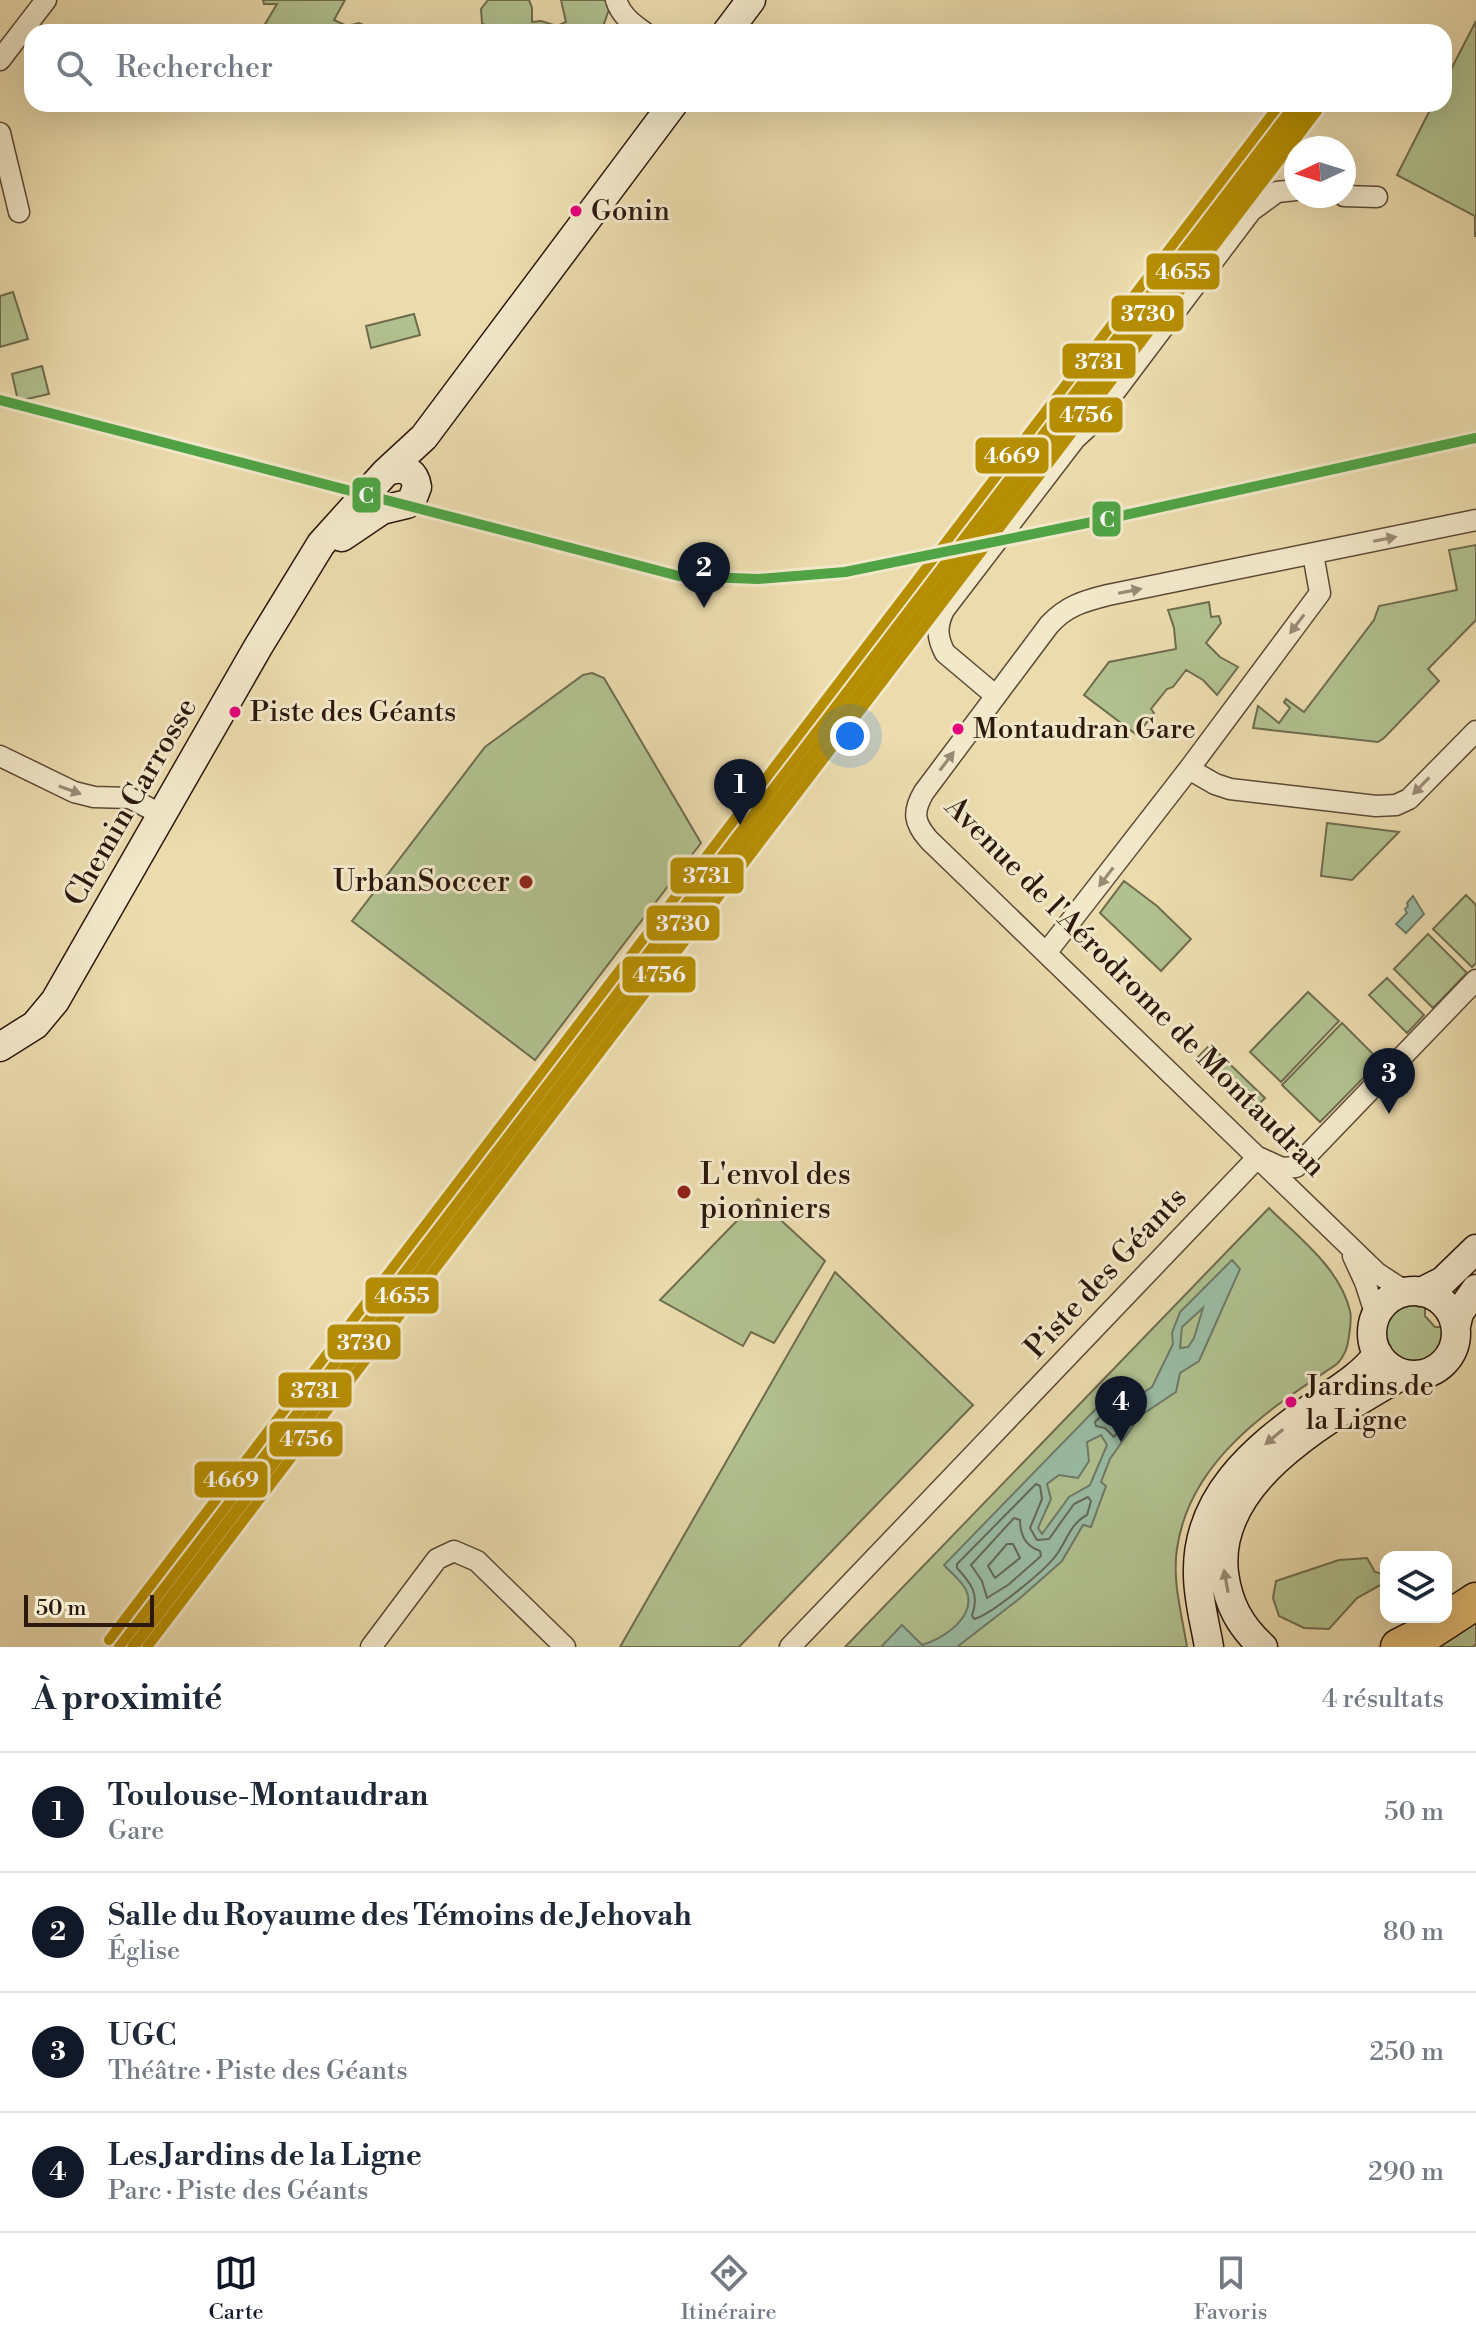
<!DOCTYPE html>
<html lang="fr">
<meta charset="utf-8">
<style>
body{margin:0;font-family:"Libre Bodoni",serif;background:#f2f2f3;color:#1f2937}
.controls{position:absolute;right:24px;bottom:24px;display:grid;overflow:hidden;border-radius:16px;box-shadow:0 8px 32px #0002}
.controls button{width:72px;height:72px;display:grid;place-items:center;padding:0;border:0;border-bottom:2px solid #e0e1e3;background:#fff;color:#1f2937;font:40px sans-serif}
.compass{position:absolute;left:1284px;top:136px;width:72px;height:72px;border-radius:50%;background:#fff;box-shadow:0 8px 32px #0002;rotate:266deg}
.scale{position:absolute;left:24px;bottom:20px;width:130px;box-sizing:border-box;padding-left:8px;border:4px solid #2d180d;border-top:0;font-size:22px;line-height:28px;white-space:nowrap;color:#2d180d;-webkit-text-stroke:6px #f2e8ca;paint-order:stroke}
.you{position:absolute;left:850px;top:736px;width:28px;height:28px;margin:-20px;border:6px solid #fff;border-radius:50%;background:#1a73e8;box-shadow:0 0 0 12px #1a73e833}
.badge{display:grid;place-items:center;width:52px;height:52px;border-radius:50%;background:#111827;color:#fff;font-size:26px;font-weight:700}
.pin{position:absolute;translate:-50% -66px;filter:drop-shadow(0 2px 4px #0008)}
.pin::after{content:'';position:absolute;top:42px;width:28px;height:24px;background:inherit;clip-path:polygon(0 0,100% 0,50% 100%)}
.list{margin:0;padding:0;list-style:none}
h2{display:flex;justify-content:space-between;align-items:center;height:104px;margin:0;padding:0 32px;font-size:34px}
h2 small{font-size:26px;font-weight:400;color:#747a83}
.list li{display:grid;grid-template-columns:52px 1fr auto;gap:24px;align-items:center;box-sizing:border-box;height:120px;padding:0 32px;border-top:2px solid #e0e1e3}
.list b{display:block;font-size:30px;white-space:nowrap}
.list p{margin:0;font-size:26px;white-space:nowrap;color:#747a83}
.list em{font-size:26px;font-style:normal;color:#747a83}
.icon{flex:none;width:44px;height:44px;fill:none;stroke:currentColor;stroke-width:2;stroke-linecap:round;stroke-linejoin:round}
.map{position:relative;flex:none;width:1476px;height:1647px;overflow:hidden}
.search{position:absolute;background:#fff;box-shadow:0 8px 32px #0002;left:24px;right:24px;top:24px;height:88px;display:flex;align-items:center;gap:20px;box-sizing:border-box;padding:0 28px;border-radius:24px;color:#747a83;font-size:30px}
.sheet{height:584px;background:#fff}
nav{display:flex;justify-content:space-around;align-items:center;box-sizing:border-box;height:112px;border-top:2px solid #e0e1e3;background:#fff;font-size:22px;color:#747a83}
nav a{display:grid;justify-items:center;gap:4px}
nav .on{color:#111827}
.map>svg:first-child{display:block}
.green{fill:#b1c18f;stroke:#6f6c4e;stroke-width:2}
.water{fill:#9abca4;stroke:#6e7a68;stroke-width:2;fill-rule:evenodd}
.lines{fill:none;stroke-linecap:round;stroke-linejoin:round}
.shore{stroke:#646a58;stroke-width:2}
.street-casing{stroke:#5c4935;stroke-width:23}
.secondary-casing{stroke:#2d180d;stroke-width:31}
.highway-casing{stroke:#2d180d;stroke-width:39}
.street{stroke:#f2e8ca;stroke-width:20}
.secondary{stroke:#f2e8ca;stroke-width:28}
.highway{stroke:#e6be76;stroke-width:36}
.rail-1-casing{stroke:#f2e8ca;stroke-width:16}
.rail-2-casing{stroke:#f2e8ca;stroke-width:16}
.rail-3-casing{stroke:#f2e8ca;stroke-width:16}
.rail-4-casing{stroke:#f2e8ca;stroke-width:16}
.rail-5-casing{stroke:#f2e8ca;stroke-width:16}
.rail-1{stroke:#b68e03;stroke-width:10}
.rail-2{stroke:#b68e03;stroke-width:10}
.rail-3{stroke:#b68e03;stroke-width:10}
.rail-4{stroke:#b68e03;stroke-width:10}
.rail-5{stroke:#b68e03;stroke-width:10}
.metro-1-casing{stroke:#f2e8ca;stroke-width:16}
.metro-1{stroke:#50a445;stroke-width:10}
.oneway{fill:#998a75}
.bus-dot{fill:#e5007d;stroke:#f2e8ca;stroke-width:3}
.poi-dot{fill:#8f2418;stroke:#f2e8ca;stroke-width:3}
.labels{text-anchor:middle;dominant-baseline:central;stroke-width:6;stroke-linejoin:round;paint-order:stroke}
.bus-label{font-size:28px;fill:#2d180d;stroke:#f2e8ca;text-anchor:start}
.street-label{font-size:30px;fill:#2d180d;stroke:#f2e8ca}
.poi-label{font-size:30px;fill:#2d180d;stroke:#f2e8ca;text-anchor:end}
.line-badge{stroke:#f2e8ca;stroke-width:3}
.badge-label{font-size:22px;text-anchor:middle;font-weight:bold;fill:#fff}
</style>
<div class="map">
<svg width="1476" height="1647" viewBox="0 0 1476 1647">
<rect width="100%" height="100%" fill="#ebdbad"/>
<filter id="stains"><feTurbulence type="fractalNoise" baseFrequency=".0025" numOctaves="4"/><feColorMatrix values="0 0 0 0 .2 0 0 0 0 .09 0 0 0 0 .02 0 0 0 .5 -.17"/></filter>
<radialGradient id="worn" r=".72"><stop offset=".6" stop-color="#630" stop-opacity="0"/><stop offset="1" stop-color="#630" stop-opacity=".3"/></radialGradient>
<path class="green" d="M263 0H345L334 20 347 26 359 23 368 27 372 32H269L264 26 277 4H264Z
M488 0H529L532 8V22L541 21 557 26 566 22 561 0H610L611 4 601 32H495L482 23 481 9Z
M1476 21V236H1475V216L1397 175 1433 104H1444V83Z
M13 292 28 339 0 347V296Z
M414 314 420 335 371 348 366 326Z
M42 366 49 394 18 401 12 374Z
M1476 545V620L1428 669 1439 681 1384 738 1378 742 1253 728 1258 706 1279 723 1290 708 1284 702 1286 699 1304 712 1374 620 1379 606 1457 590 1449 550Z
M1209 602 1211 617 1219 616 1221 623 1206 643 1220 657 1238 667 1217 695 1203 680 1186 670 1173 687 1167 689 1151 709 1154 713 1137 735 1084 695 1109 662 1176 649 1174 628 1168 610Z
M592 673 604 678 701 843 535 1060 352 921 485 747 583 675Z
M1327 823 1399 832 1352 880 1321 876Z
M1124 881 1157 906 1191 939 1161 971 1100 913Z
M1466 895 1476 905V963L1472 967 1433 929Z
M1428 934 1467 973 1433 1008 1394 969Z
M1387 978 1424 1015 1407 1033 1369 995Z
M1308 992 1339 1021 1281 1082 1250 1052Z
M1342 1023 1380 1061 1320 1122 1282 1085Z
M1210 1045 1265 1098 1252 1111 1197 1058Z
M758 1199 825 1261 774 1343 751 1332 743 1346 660 1300Z
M1269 1208C1298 1237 1340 1268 1350 1311 1352 1318 1350 1328 1349 1336 1348 1347 1345 1356 1337 1364 1269 1409 1189 1461 1177 1549 1172 1581 1182 1615 1187 1647H845Z
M835 1272 973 1405 739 1647H620Z
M1416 1303 1425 1305V1316L1435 1327H1445C1445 1340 1443 1352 1430 1360 1389 1384 1360 1311 1416 1303Z
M1367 1558 1375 1572 1386 1575V1582L1357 1598 1329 1629 1304 1628 1279 1616 1273 1598 1276 1581 1339 1560Z
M1476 1616V1644L1473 1647H1430Z"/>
<path class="water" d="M1413 896 1424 914 1406 933 1396 924 1407 913 1405 909 1408 906 1407 903Z
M1232 1260 1240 1269 1199 1361 1180 1373 1176 1392 1140 1416 1110 1459 1101 1482 1106 1486 1091 1527 1083 1525 1062 1561 1019 1599 957 1647H881L902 1625 922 1645C942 1640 978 1616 966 1590 962 1581 950 1572 944 1565L1118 1386 1133 1399 1152 1387 1173 1344 1172 1333 1180 1312ZM1203 1308 1194 1338 1188 1347 1180 1348 1182 1327ZM1101 1435 1107 1445 1090 1485 1069 1497 1042 1534 1038 1528 1051 1499 1047 1484 1059 1475 1078 1478 1089 1461 1087 1442Z"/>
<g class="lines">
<path class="shore" d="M1119 1398 1134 1410 1114 1437 1105 1428 1096 1426 1095 1422Z
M1036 1484 1040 1486 1042 1499 1030 1528 1037 1540 1049 1539 1074 1504 1088 1497 1091 1501 1087 1515C1071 1523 1067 1540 1057 1554 1047 1569 991 1615 974 1619L972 1615C980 1595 971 1583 957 1568V1564Z
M1014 1518 1020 1520C1020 1535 1025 1546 1040 1551L1041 1556 1008 1585 987 1598 982 1581 971 1565Z
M1007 1544H1013L1020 1558 995 1578 988 1566Z"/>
<g class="street-casing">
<path id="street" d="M616 0C621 15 631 23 644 32
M0 60 46 0
M0 133 19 212
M1344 196 1377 197
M996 696 945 653C937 638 936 626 944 610L1075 439 1089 426 1251 211 1277 192 1296 190
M0 756 74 792 94 797 130 798 162 815
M1189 769 1215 784 1230 789 1376 806 1396 805 1409 799 1476 731
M1046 953 1189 769 1320 593 1313 554
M1353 1256 1365 1282 1376 1316
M1411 1291 1400 1288 1377 1273 929 840C914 823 912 812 924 792L1049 625C1066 606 1084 601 1108 595L1476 520
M371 1647 437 1559 454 1551 477 1561 565 1647
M790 1647 1258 1157 1282 1168 1296 1167 1476 980"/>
</g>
<g class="secondary-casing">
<path id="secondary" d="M727 32 751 0
M342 537 382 510 407 504 412 500 417 487C415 473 406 466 391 470
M0 1047 35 1025 55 1001 258 647 321 544 385 473 424 437 673 104
M1372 1333a42 42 0 1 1 84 0a42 42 0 1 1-84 0Z
M1421 1292 1443 1281 1476 1249
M1456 1326 1459 1313 1476 1289
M1209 1647C1205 1623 1198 1599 1198 1574 1196 1497 1254 1449 1311 1408 1335 1391 1360 1378 1378 1354
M1263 1647C1240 1626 1228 1604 1224 1573 1213 1478 1335 1415 1404 1374"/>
</g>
<g class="highway-casing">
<path id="highway" d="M1399 1647 1427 1633 1476 1601"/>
</g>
<use href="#street" class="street"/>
<use href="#secondary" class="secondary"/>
<use href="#highway" class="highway"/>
<g class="rail-1-casing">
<path id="rail-1" d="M119 1647 1295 104"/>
</g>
<g class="rail-2-casing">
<path id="rail-2" d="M132 1647 1307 104"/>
</g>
<g class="rail-3-casing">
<path id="rail-3" d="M147 1647 1317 111"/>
</g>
<g class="rail-4-casing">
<path id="rail-4" d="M134 1647 1305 111"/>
</g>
<g class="rail-5-casing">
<path id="rail-5" d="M109 1640 1280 104"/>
</g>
<use href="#rail-1" class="rail-1"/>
<use href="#rail-2" class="rail-2"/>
<use href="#rail-3" class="rail-3"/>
<use href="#rail-4" class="rail-4"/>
<use href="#rail-5" class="rail-5"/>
<g class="metro-1-casing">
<path id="metro-1" d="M0 400 679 576 758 579 845 572 1102 520 1476 438"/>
</g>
<use href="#metro-1" class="metro-1"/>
</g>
<defs><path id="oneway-solid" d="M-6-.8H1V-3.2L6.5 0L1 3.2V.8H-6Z" transform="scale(2)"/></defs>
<g class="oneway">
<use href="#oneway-solid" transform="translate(1385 539) rotate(-11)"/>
<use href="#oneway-solid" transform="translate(1130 591) rotate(-11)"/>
<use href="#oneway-solid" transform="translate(1297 624) rotate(127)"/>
<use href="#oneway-solid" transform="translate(947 761) rotate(-53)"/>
<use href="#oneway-solid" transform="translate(1421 786) rotate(134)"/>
<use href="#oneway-solid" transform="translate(70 790) rotate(20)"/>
<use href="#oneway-solid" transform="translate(1106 877) rotate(127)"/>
<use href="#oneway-solid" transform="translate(1274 1437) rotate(140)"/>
<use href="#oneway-solid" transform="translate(1226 1581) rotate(-100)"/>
</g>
<g class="bus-dot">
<circle cx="576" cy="211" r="7"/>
<circle cx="235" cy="712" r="7"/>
<circle cx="958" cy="729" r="7"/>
<circle cx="1291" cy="1402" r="7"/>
</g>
<g class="poi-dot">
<circle cx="526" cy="882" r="8"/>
<circle cx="684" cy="1192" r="8"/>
</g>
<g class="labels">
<g class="bus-label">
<text x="591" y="211">Gonin</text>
<text x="250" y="712">Piste des Géants</text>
<text x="973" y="729">Montaudran Gare</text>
<text x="1306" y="1386">Jardins de<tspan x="1306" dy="34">la Ligne</tspan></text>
</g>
<g class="street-label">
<text transform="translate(131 802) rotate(-60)">Chemin Carrosse</text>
<text transform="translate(1135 987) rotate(45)">Avenue de l'Aérodrome de Montaudran</text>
<text transform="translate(1106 1273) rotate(-47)">Piste des Géants</text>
</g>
<g class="poi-label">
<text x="510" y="882">UrbanSoccer</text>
<text x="700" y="1175" text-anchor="start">L'envol des<tspan x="700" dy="34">pionniers</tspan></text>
</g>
</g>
<g class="line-badge">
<rect x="1145" y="252" width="76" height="39" rx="8" fill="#b68e03"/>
<rect x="1110" y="294" width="75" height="39" rx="8" fill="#b68e03"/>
<rect x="1061" y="342" width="76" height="38" rx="8" fill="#b68e03"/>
<rect x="1048" y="396" width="76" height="38" rx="8" fill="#b68e03"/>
<rect x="974" y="436" width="76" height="39" rx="8" fill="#b68e03"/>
<rect x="351" y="476" width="31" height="38" rx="8" fill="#50a445"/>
<rect x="1091" y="500" width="31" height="38" rx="8" fill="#50a445"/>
<rect x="669" y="856" width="76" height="39" rx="8" fill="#b68e03"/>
<rect x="645" y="904" width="76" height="38" rx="8" fill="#b68e03"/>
<rect x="621" y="955" width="76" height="39" rx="8" fill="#b68e03"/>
<rect x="364" y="1276" width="76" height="39" rx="8" fill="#b68e03"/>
<rect x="326" y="1323" width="76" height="38" rx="8" fill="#b68e03"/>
<rect x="277" y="1371" width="76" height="38" rx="8" fill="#b68e03"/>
<rect x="268" y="1420" width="76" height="38" rx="8" fill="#b68e03"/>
<rect x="193" y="1460" width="76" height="39" rx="8" fill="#b68e03"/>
</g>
<g class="badge-label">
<text x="1183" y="279">4655</text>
<text x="1148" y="321">3730</text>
<text x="1099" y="369">3731</text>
<text x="1086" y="422">4756</text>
<text x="1012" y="463">4669</text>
<text x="366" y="503">C</text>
<text x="1107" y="527">C</text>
<text x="707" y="883">3731</text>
<text x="683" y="931">3730</text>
<text x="659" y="982">4756</text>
<text x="402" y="1303">4655</text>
<text x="364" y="1350">3730</text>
<text x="315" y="1398">3731</text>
<text x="306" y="1446">4756</text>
<text x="231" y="1487">4669</text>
</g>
<rect width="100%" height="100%" filter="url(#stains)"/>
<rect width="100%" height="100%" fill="url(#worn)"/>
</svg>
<div class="controls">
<button><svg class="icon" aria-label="layers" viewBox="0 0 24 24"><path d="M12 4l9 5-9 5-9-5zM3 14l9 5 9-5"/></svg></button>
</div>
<svg class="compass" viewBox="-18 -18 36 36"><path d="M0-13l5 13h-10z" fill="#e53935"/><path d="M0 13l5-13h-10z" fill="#747a83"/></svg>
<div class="scale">50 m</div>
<div class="you"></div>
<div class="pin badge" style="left:740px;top:825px">1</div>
<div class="pin badge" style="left:704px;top:608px">2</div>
<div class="pin badge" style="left:1389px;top:1114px">3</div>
<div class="pin badge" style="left:1121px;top:1442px">4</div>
<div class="search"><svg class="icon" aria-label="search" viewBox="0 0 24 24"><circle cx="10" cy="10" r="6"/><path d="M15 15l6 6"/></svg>Rechercher</div>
</div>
<section class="sheet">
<h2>À proximité<small>4 résultats</small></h2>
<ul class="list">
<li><span class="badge">1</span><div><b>Toulouse-Montaudran</b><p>Gare</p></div><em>50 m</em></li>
<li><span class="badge">2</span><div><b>Salle du Royaume des Témoins de Jehovah</b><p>Église</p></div><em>80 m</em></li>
<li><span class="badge">3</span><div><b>UGC</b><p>Théâtre · Piste des Géants</p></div><em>250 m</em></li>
<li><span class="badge">4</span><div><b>Les Jardins de la Ligne</b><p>Parc · Piste des Géants</p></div><em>290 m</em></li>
</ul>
</section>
<nav>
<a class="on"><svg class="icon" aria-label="map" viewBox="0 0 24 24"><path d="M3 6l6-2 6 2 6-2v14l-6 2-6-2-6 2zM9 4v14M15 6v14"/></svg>Carte</a>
<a><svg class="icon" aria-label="directions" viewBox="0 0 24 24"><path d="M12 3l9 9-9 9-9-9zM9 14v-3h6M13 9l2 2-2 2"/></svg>Itinéraire</a>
<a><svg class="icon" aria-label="saved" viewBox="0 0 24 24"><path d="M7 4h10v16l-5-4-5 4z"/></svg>Favoris</a>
</nav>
